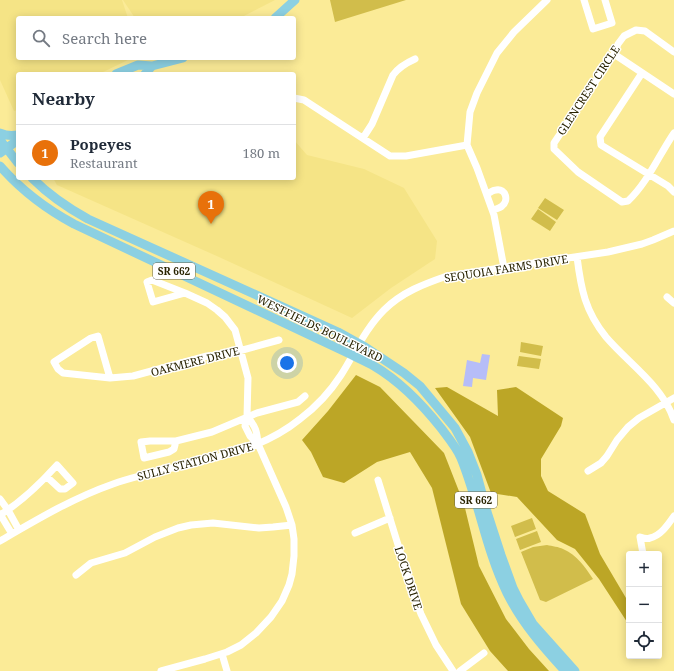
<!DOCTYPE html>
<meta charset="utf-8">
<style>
body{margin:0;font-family:"Noto Serif",serif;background:#f2f2f3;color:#1f2937}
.controls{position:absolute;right:12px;bottom:12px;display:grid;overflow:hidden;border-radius:4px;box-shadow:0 2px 10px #0003}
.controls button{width:36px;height:36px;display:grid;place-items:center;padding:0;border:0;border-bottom:1px solid #e0e1e3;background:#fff;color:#1f2937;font:20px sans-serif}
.you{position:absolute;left:287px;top:363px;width:14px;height:14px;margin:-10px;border:3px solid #fff;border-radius:50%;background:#1a73e8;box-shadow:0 0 0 6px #1a73e833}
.badge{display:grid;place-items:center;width:26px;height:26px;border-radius:50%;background:#ea580c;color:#fff;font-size:13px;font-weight:700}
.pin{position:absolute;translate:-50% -33px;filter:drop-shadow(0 1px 2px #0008)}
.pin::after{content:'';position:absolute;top:21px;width:14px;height:12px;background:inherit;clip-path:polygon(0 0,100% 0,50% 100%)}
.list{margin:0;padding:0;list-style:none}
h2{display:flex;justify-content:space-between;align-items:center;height:52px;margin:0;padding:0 16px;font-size:17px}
h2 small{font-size:13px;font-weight:400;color:#747a83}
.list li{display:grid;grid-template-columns:26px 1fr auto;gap:12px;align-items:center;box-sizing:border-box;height:56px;padding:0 16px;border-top:1px solid #e0e1e3}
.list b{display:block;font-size:15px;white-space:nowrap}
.list p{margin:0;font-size:13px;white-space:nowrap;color:#747a83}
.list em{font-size:13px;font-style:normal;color:#747a83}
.icon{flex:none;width:22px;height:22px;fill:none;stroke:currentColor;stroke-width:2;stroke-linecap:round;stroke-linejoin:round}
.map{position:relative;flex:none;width:674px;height:671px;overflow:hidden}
.search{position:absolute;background:#fff;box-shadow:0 2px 10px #0003;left:16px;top:16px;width:280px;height:44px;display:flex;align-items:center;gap:10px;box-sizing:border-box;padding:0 14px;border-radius:4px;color:#747a83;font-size:15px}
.panel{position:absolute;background:#fff;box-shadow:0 2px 10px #0003;left:16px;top:72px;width:280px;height:108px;border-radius:4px}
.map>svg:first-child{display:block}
.built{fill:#f5e486}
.green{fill:#d1bd4b}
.forest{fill:#bca626}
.water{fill:#b6bdf8}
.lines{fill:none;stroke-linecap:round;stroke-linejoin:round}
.minor{stroke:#fff;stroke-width:7}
.major{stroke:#8cd0e2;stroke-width:9}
.labels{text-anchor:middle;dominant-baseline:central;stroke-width:3;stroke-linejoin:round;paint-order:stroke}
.shield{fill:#fff;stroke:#69654c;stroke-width:1}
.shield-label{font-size:10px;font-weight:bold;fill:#292300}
.street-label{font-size:11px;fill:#292300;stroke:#fff}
</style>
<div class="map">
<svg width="674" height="671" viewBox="0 0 674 671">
<rect width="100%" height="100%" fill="#fbeb97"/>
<path class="built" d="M0 0H122L128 18H18V58H132L99 74H18V110L14 111 0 80Z
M123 0H275L240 18H135Z
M294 140 307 155 364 169 404 188 437 241 435 259 391 288 352 318 219 257 57 185 53 178H294Z"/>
<path class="green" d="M330 0H406L335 22Z
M545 198 564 210 557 220 538 208Z
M538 209 556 222 550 231 531 219Z
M521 342 543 346 541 356 520 352Z
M519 356 541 359 539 369 517 366Z
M532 518 536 529 515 537 511 526Z
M537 531 541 542 520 550 516 539Z
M547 545C552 546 559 547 563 549 577 555 585 567 593 579L546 602 540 600 521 552 533 547Z"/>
<path class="forest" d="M356 375 380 387 444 453 464 504 479 566 506 619 529 649 549 671H508L490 651 461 604 432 488 410 452 377 462 344 483 323 477 311 452 302 440 328 411Z
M447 387 498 416 497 390 516 387 563 418 561 426 541 459V476L548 491 585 514 600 554 626 598 629 608V625L599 579 575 549 557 540 517 497 491 493 470 437 435 388Z"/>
<path class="water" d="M482 354 490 355 486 380 473 378 472 387 463 386 467 360 480 363Z"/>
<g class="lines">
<path class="minor" d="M584 0 593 29 612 23 605 0
M674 52 645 31 636 30 624 36 618 44 614 54 554 143V149L578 172 622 202 628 201C648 182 659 155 674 133
M614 54 674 94
M642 73 600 137 601 145 668 186 674 192
M294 98 304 100 390 156H406L467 145
M363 138 372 124 393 75C399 67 406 63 415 59
M487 194C489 193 493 190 496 190 506 188 509 201 502 206 500 208 496 209 493 210
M577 257C581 289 585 311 606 337 629 364 662 385 674 420
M504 268 494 215 477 168 467 145 470 112 477 93 497 53 514 32 547 0
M667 297 674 303
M110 378 98 336 91 338 54 362 58 369 63 373 110 378 133 376 207 356 228 354 279 340
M247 417C256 426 257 432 258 444
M176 441 174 449 169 452 144 458 141 442 150 441H176L212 432 257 413 298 402 305 396
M588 471 601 463 607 456 617 440 628 427 639 418 674 398
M378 480 412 590 421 614 436 645 453 671
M0 499 8 510 19 530
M0 514 12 534
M0 515C21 502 40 484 57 465L73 483 65 489H60L47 477
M355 533 390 518
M0 541C36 520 73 498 113 484 175 462 247 462 300 419 316 407 330 392 341 375 355 353 365 329 384 310 402 292 424 284 447 276L608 252 642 244 653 240 674 231
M643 554 640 537C643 538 648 539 650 538 661 536 669 523 674 516
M76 575 91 563 125 553 155 537 178 528 191 525 213 523 259 528 273 527 292 525
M222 654 227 671
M161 671 205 659 227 652 241 645 256 633 271 617 282 601 289 585 292 574 294 556V539L292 525 286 507 258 444 250 436 245 426 247 417 248 378 235 330 225 317 217 310 207 303 185 293 152 280 147 282 153 302 185 293
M460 671 484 653"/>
<path class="major" d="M275 18 295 0
M116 74 138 65 152 66 183 58
M145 74 152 66
M0 133C6 136 12 136 18 135
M0 140 18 163
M0 153 18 140
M0 166C21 190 46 209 74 224L352 355C360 359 367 362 374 366 401 382 422 404 441 428 447 436 457 448 461 458 479 502 486 550 507 593 522 623 543 647 565 671
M32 178C49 195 68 208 88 219L338 332 365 347 404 373 420 386 455 428 468 452 477 475 487 512 501 555 513 588 519 600 533 624 575 671"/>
</g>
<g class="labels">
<g class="shield">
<rect x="153" y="263" width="42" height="16" rx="3"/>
<rect x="455" y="492" width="42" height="16" rx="3"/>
</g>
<g class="shield-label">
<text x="174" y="271">SR 662</text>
<text x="476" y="500">SR 662</text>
</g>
<g class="street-label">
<text transform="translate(588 90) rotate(-57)">GLENCREST CIRCLE</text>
<text transform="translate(506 268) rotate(-9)">SEQUOIA FARMS DRIVE</text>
<text transform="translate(320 328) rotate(26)">WESTFIELDS BOULEVARD</text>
<text transform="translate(195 361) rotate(-14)">OAKMERE DRIVE</text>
<text transform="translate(195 461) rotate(-15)">SULLY STATION DRIVE</text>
<text transform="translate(409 578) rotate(72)">LOCK DRIVE</text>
</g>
</g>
</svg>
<div class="controls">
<button>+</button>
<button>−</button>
<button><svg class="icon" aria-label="locate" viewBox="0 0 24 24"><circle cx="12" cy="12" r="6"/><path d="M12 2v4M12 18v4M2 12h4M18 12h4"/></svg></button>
</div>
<div class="you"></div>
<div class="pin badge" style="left:211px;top:224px;background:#e8710a">1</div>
<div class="search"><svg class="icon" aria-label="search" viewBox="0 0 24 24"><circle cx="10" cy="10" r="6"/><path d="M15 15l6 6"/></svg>Search here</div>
<section class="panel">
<h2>Nearby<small></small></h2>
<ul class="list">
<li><span class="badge" style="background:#e8710a">1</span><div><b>Popeyes</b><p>Restaurant</p></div><em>180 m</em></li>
</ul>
</section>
</div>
